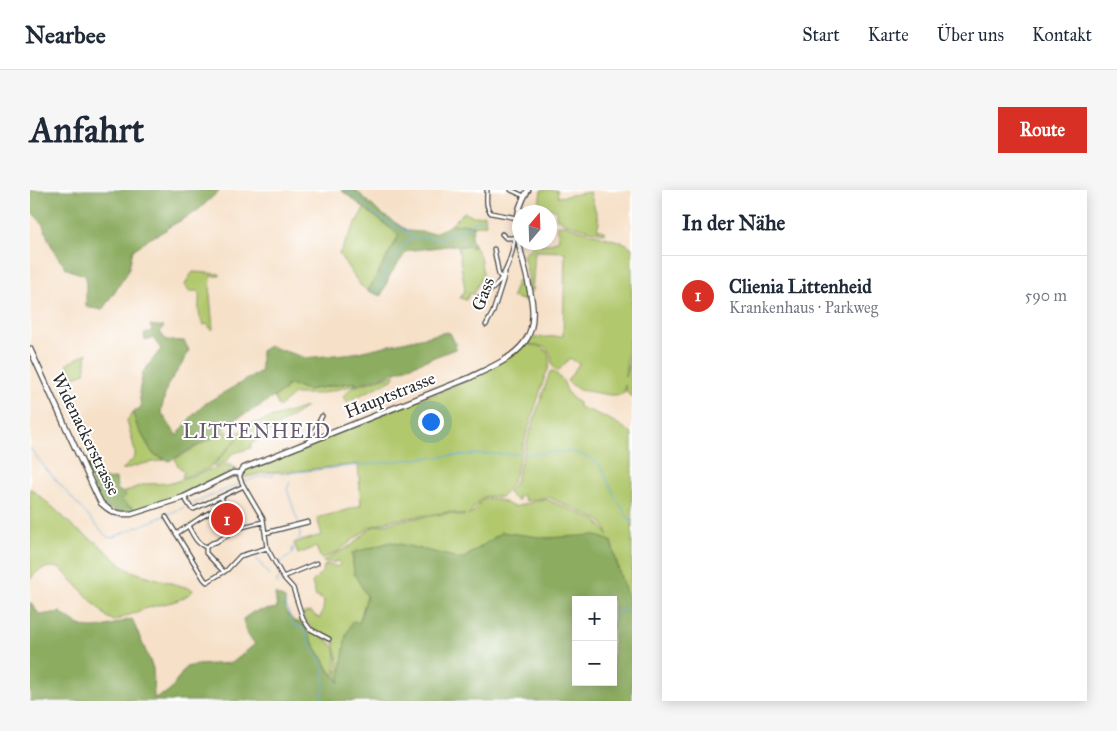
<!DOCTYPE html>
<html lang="de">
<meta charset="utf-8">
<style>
body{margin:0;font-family:"IM FELL Great Primer",serif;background:#f6f6f7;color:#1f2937}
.controls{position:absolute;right:15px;bottom:15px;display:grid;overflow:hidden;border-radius:0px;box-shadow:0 2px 12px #0003}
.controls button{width:45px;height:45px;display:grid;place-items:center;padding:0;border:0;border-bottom:1px solid #e0e1e3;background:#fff;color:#1f2937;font:25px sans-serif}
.compass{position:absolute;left:482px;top:15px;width:45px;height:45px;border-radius:50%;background:#fff;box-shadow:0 2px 12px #0003;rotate:19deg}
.you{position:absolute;left:400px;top:231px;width:18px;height:18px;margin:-12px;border:4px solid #fff;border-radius:50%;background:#1a73e8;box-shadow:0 0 0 8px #1a73e833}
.badge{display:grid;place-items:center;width:32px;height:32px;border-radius:50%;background:#d93025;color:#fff;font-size:16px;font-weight:700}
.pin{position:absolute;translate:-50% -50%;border:2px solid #fff;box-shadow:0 1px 5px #0006}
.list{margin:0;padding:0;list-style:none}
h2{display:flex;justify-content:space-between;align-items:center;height:65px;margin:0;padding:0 20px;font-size:21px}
h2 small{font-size:16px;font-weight:400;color:#747a83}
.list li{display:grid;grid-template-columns:32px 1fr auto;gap:15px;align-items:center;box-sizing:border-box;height:80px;padding:0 20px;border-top:1px solid #e0e1e3}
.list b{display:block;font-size:19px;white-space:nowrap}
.list p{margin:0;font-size:16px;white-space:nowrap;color:#747a83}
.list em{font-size:16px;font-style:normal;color:#747a83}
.map{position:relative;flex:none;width:602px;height:511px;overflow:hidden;border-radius:0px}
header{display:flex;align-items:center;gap:30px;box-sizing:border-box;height:70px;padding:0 25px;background:#fff;border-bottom:1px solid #e0e1e3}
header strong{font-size:24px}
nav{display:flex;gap:28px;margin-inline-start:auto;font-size:18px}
.intro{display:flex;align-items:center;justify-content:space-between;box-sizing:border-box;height:120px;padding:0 30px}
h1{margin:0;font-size:35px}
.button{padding:12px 22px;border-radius:0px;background:#d93025;color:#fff;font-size:18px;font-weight:700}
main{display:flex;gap:30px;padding:0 30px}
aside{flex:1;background:#fff;border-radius:0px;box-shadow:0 2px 12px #0003}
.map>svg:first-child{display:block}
.green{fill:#b1c86d;stroke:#6e7a4c}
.forest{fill:#8cac60;stroke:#5c6c46;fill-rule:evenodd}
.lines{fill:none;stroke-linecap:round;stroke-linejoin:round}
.stream{stroke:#67adde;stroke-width:1}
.street-casing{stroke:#494642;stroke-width:5.5}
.secondary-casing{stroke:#494642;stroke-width:7}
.street{stroke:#fff;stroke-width:3}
.secondary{stroke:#fff;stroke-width:4.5}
.labels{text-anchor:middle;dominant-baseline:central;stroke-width:4;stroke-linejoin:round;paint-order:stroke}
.street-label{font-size:18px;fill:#2b2b2b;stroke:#fff}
.quarter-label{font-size:20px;letter-spacing:1px;fill:#675a6f;stroke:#fff}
</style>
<header>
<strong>Nearbee</strong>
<nav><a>Start</a><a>Karte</a><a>Über uns</a><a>Kontakt</a></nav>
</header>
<div class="intro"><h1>Anfahrt</h1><a class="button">Route</a></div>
<main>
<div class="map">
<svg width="602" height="511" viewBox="0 0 602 511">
<rect width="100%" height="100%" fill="#fff"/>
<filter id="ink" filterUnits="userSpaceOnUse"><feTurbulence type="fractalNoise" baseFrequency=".02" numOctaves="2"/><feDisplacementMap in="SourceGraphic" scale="10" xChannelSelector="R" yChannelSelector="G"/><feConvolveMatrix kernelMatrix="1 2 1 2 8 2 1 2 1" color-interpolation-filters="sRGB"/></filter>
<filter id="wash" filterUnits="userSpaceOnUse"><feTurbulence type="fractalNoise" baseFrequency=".0096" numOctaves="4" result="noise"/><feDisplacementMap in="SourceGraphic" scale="20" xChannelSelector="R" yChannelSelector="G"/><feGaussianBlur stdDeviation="1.12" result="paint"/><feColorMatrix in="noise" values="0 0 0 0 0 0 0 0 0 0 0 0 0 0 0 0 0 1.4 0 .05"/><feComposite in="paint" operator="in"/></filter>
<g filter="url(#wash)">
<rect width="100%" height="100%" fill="#f6e0c7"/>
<path class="green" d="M511 0H527L528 7 560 2 569 33 567 39 574 41 575 44 534 33 532 32 531 30 526 29V20L509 16Z
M334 18 369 45 338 101 330 95 309 64Z
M434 22C442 27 445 27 454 25L456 26 455 28 456 34 444 36 437 35 420 36Z
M527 35H534L595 53 602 58V146L599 152 595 187 599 172 602 150V207L600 206 596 201 595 195 594 202 590 205H580L549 200 537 191 549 174 540 168 528 181C520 177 523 171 520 163 519 162 516 158 515 157L502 155 499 153 498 150 500 148 533 146 535 62 505 61 502 104 493 64 506 54H518L529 50Z
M428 56 445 57 450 66 453 84 443 105 440 103 436 110 430 108 435 100Z
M163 82 190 84V86H181L180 105 183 139 181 140 178 134 174 135C166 125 170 114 169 102L166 101H163L161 103 155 95 159 87Z
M496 90 500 112 482 107 487 91Z
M494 155C516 152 526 167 515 186 509 206 502 226 496 246 489 267 487 291 472 307L456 306 451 309 438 325 443 323 452 309C464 306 474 312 484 317L509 310 516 309 567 331 578 345 574 336 569 330 518 307 495 311 493 305 488 306 489 310H486L478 303 486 290 499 245 520 182 522 181H524L533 191 538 203 541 207 549 213V217C569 224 585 230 602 244V419C592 398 588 373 581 352L565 346 516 348 472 343 432 369 361 352 322 363 324 383 337 406 329 433 316 445 310 494 307 488 308 471 304 451C293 444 275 439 273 423L281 422 287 427 290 428 293 420 294 410 289 408 290 406 286 407 282 392 293 381 294 376H296V374L309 377 310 372 305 371 304 373 293 371 322 355 342 337 369 331 419 323 431 326 435 325 419 322 362 330 340 337 307 362 291 369 286 357 268 364 264 353 292 345 287 328 321 319 331 315 328 274 266 281 232 283 213 288 212 283 215 279 405 203 408 204 410 202 443 188Z
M57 163 55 183 44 187 37 174Z
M365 185V187L362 190 316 212 313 206 322 197 326 196Z
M325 192V195L289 204H264L249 217 244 207 255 200 256 196 262 195 278 200Z
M276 217 221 254V258L201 264 197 272 183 276 208 248 179 278 152 288 154 281 148 276 145 269 197 240 198 246 212 241 215 234 228 232Z
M103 223 107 236 123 264 135 270 112 274 92 280 105 267V261L97 230Z
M193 275H201L208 279 205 280 204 278 200 280V282L158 305 105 321 104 318 98 316 92 310 95 305 93 303 106 297 116 294 142 293Z
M0 298 27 321 46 339 67 353 95 378 104 382 162 399 163 401C148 414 136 412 118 418 106 422 95 427 84 431L77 427 30 378C19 375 6 379 0 390Z
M272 430 277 438 300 452 305 459 306 469 305 486 300 482 293 468 265 432Z"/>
<path class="forest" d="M0 0H190L166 22 139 37 136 40 119 49 103 60 98 82 72 120 56 117V86L37 79 29 69 20 53 12 33 0 20Z
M311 0H326L349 22 378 41 404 43 422 35 433 34 444 36 441 48 445 57 425 55 377 61 360 85 351 106 338 101 369 45Z
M120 135 134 137 130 142 136 150 154 151 159 160 152 174 137 196 131 222 147 246 161 227 176 213 231 181V161L239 156 276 168 324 163 417 142 420 143 426 155 425 159 353 187 325 195V192L277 200 262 195 256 196 255 200 228 217 198 233 191 242 139 271 123 264 107 236 103 223 111 217 109 202 113 182 131 159 123 148 115 150 114 144 122 141Z
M61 275C71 282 72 293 86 288L87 299 96 305 92 310 98 316 104 318 105 321C94 323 77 322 71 312 64 302 61 289 56 278V277Z
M472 342 517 348 564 345 581 351 589 383 602 419V511H0V412L10 425 30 422C38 429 52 438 62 438 75 438 89 432 102 429L123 478 124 508 139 502 156 477 165 475 202 473 225 454 216 442 213 429 223 422 247 418 245 404 255 409 256 422 265 432 273 435 300 482 307 488 309 493 316 445 322 432 325 431 329 433 337 406 324 384 322 363 361 352 433 369ZM546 410H583V492H546Z"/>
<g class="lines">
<path class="stream" d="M315 0 326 6 347 26 379 43 383 48H410L426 43 444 32 456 28
M343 100H347C356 92 352 90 355 81 357 75 373 57 378 50L382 48
M0 258 17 280 77 347 81 348 155 317
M494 264 540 261 550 264 560 268 570 275 586 308 602 334
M250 284 403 267 453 264H489
M214 292 228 287 244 285
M260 292 257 299 268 332
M163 314 210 293
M267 351 270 347 269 335
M226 368 240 386
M253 383 248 374 262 364 263 357
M247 394V390L250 387
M255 412 263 435 272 437 274 440 285 464 292 469 294 474V496L292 506 293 511
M583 425 598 417"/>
</g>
</g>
<g filter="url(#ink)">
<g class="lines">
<g class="street-casing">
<path id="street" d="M457 0C457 8 455 17 461 23L487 28
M481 0 494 6
M472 44 476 48H485
M464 59 469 85 471 87
M447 108C472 100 482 70 485 46L487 45
M456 135 463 122 475 84
M281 251 280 249 292 226
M210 283V288L213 295 233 329 237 358 253 387 263 398 273 429 277 435 280 439 299 449
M154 307 161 318 164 319 214 296
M136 327 174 389 177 392 197 380 210 366 237 358
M158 336C163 344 166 354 176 357
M235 343 278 332
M146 344 170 328 191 316 193 312 191 307
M194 382 176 363V357L182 353 186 352 212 337 233 332
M253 387 287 373"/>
</g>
<g class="secondary-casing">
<path id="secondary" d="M0 159 66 303 71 313 77 318 83 322 92 324H101L154 307 203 283H210L214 278 439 188C457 179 481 170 494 153 517 123 487 70 487 36 487 23 491 11 498 0"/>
</g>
<use href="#street" class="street"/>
<use href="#secondary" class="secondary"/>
</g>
</g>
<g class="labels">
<g class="street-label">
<text transform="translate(453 104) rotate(-70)">Gass</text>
<text transform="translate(360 205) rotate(-22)">Hauptstrasse</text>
<text transform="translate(56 244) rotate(64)">Widenackerstrasse</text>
</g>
<g class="quarter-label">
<text x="227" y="241">LITTENHEID</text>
</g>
</g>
</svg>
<div class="controls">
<button>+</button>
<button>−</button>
</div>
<svg class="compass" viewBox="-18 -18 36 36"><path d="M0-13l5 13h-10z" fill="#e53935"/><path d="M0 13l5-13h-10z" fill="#747a83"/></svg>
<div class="you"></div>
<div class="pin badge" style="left:197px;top:329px">1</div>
</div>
<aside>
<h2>In der Nähe<small></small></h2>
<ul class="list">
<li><span class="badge">1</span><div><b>Clienia Littenheid</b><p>Krankenhaus · Parkweg</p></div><em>590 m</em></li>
</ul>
</aside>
</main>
